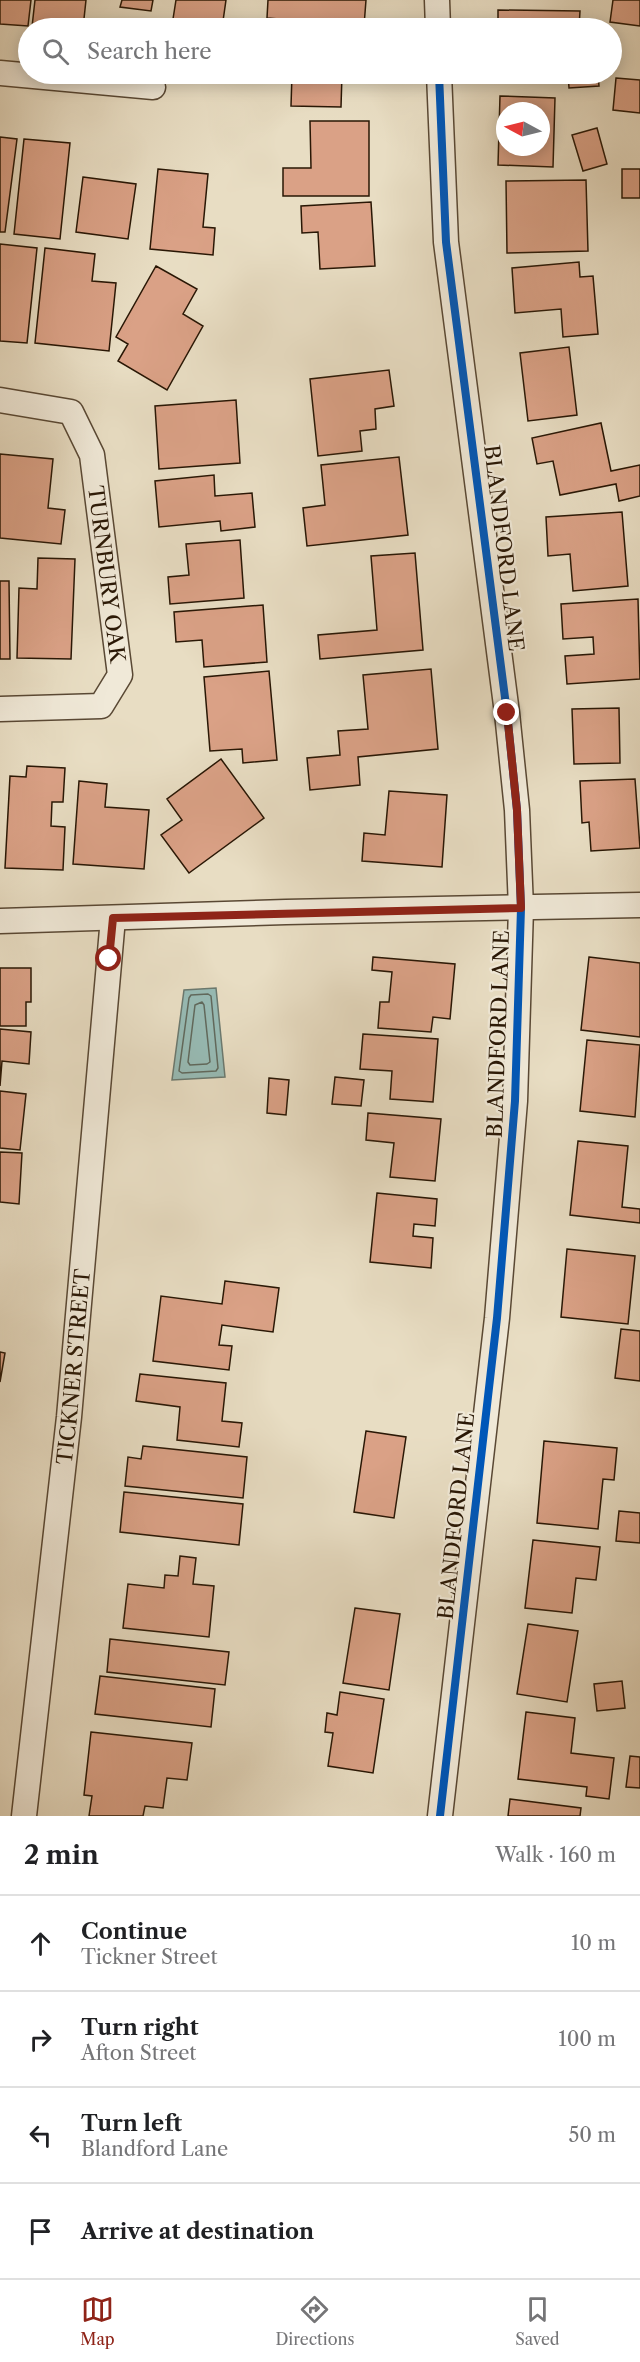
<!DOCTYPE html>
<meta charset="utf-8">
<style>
body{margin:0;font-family:"Libre Caslon Text",serif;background:#f6f6f6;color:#202124}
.compass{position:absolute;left:496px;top:102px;width:54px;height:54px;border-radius:50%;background:#fff;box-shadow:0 3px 15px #0003;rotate:277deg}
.stop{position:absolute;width:18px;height:18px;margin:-14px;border:4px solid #8f2418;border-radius:50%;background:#fff}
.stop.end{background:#8f2418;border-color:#fff;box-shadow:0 2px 6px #0008}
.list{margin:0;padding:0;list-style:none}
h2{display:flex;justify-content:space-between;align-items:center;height:78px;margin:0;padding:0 24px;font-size:26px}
h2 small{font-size:20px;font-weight:400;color:#757577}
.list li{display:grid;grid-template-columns:39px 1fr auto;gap:18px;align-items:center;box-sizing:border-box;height:96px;padding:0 24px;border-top:2px solid #e0e0e0}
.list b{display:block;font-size:22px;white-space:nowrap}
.list p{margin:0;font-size:20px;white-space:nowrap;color:#757577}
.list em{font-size:20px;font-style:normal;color:#757577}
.icon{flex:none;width:33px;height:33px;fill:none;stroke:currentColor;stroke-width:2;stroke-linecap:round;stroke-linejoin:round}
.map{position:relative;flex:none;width:640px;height:1816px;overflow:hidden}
.search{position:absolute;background:#fff;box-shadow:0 3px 15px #0003;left:18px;right:18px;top:18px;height:66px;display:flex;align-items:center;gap:15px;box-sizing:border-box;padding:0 21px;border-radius:33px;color:#757577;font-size:22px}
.sheet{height:462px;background:#fff}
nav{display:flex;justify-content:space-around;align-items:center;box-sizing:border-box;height:84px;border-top:2px solid #e0e0e0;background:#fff;font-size:16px;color:#757577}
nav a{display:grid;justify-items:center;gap:3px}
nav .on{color:#8f2418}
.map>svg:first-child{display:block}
.water{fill:#97bbb5;stroke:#6b796f;stroke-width:1.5}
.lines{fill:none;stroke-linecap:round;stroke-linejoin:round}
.shore{stroke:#60695d;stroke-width:1.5}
.building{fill:#daa186;stroke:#291705;stroke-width:1.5;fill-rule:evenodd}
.minor-casing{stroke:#594834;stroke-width:27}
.minor{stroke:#f0e9d8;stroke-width:24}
.cycleway-casing{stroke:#f0e9d8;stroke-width:11}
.cycleway{stroke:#0057b8;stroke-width:8}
.route{stroke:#8f2418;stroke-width:8}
.labels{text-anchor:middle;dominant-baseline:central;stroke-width:4.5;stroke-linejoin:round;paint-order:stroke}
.street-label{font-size:21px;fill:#291705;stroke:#f0e9d8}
</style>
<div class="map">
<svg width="640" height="1816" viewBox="0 0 640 1816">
<rect width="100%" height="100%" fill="#e8ddc3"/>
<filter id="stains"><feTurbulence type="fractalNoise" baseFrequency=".00333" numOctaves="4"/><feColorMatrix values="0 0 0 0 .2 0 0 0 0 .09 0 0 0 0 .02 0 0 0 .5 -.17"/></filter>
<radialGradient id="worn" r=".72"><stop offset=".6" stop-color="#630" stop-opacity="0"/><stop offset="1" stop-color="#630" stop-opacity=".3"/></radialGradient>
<path class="water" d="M216 988 225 1077 172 1080 184 990Z"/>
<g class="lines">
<path class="shore" d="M191 995 208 994 211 996 218 1068 216 1071 182 1073 179 1071 189 998Z
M202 1002 204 1005 210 1062 207 1064 190 1065 188 1062 195 1005Z"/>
</g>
<path class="building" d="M0 0H31L28 26 0 24Z
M35 0H86L83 28 32 27Z
M122 0H153L151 11 120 7Z
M176 0H226L222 28H200L201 22 173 19Z
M268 0H366L364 26 267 18Z
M613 0H640V26L610 22Z
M498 10 580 11 579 28H498Z
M292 74H342L341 107 291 106Z
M497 74H545V81L497 80Z
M568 74H598L599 86 569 88Z
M616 78 640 80V113L613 110Z
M500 96 555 98 553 167 498 165ZM505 111H541V147H505Z
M310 121H369V196H283V168H311Z
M597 128 607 164 583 171 572 135Z
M0 137 17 139 5 232H0Z
M24 139 70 143 60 239 14 234Z
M158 169 208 174 203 227 215 228 213 255 150 249Z
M622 169H640V198H622Z
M83 177 136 184 128 239 76 232Z
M586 180 588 251 507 253 506 181Z
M371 202 375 266 320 269 318 232 302 233 301 206Z
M0 244 37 248 27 343 0 341Z
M45 248 95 254 92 281 116 283 109 351 35 343Z
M579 262 580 277 593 276 598 334 563 337 561 309 515 313 512 268Z
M156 266 197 289 183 314 203 326 167 390 118 361 128 344 116 337Z
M569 347 577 415 528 421 520 353Z
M389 370 394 406 375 409 376 429 360 431 362 451 318 456 310 379Z
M236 400 240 463 159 469 155 406Z
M601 423 611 471 640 465V496L619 501 616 484 560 495 553 461 537 464 532 438Z
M0 454 53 459 48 508 65 510 61 544 0 538Z
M399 457 408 535 307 546 303 508 325 505 321 465Z
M214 475 215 496 252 493 255 527 221 531 220 521 159 527 155 481Z
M622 512 628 586 573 591 570 554 548 556 546 517Z
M240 540 244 598 170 604 168 577 189 575 186 544Z
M415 553 423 650 320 659 318 635 377 630 371 556Z
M38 558 75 559 71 659 17 658 19 588 37 589Z
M0 581H9L10 659H0Z
M638 599 640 679 567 684 565 656 594 654 593 637 563 639 561 604Z
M263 605 267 662 204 667 202 640 176 642 174 612Z
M431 669 438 749 358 757 360 785 310 790 307 758 340 755 338 731 368 729 363 675Z
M269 671 277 760 243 763 242 749 210 751 204 677Z
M619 708 620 763 574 764 572 709Z
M221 759 264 818 189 873 161 835 182 820 167 799Z
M27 766 65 768 63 802H52L51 826 65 827 63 870 5 868 10 776 26 777Z
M635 779 640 848 591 851 589 822 582 823 580 781Z
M79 781 107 784 105 807 149 810 144 869 73 864Z
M389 791 447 795 442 867 362 861 364 833 385 835Z
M373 957 455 964 450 1019 433 1017 431 1032 378 1028 380 1002H389L392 972 372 970Z
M589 957 640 963V1037L581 1030Z
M0 968H31V1002H26V1026H0Z
M0 1029 31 1032 29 1064 2 1061 0 1086Z
M363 1034 438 1039 433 1102 390 1099 392 1071 360 1069Z
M587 1040 640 1045 635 1117 580 1111Z
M335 1077 364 1080 361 1106 332 1104Z
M269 1078 289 1080 286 1115 267 1113Z
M0 1091 26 1094 20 1150 0 1148Z
M368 1113 441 1119 435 1181 390 1177 394 1143 366 1140Z
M578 1141 628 1146 622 1207 640 1209V1223L570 1215Z
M0 1152 22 1153 19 1204 0 1202Z
M377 1193 437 1199 435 1226 414 1224 413 1236 433 1238 431 1268 370 1262Z
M567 1249 635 1256 628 1324 561 1317Z
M225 1281 279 1288 273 1332 222 1325 219 1345 232 1346 229 1370 153 1361 161 1296 222 1304Z
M621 1329 640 1331V1381L615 1378Z
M0 1352 5 1353 0 1382Z
M140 1374 226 1383 222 1421 242 1423 239 1447 177 1440 180 1407 136 1401Z
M366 1431 406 1437 394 1518 354 1512Z
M544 1441 617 1448 614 1480 603 1479 598 1529 537 1523Z
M143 1446 247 1457 243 1498 125 1486 128 1457 141 1459Z
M124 1492 243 1504 239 1545 120 1532Z
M619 1511 640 1513V1543L616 1541Z
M533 1540 600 1547 596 1580 576 1578 572 1613 525 1608Z
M180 1556 196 1558 193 1584 214 1586 209 1637 123 1628 128 1584 164 1588 165 1575 178 1576Z
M355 1608 400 1614 389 1690 343 1683Z
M528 1624 578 1631 567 1702 517 1694Z
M110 1639 229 1652 225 1685 107 1672Z
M100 1676 215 1689 211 1727 95 1714Z
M622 1681 625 1708 597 1711 594 1684Z
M340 1692 384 1699 373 1773 328 1766 333 1733 325 1732 327 1713 337 1715Z
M526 1712 575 1718 571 1753 614 1758 609 1799 586 1796 587 1787 518 1779Z
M91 1732 192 1743 187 1780 167 1778 163 1808 145 1806 143 1816H89L92 1796 84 1795Z
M630 1756 640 1757V1788L626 1787Z
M510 1799 581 1808 580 1816H508Z"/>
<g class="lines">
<g class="minor-casing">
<g id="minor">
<path d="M437 0 438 28"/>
<path d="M0 73 153 87"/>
<path d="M439 74 446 242 507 713 517 810 521 908 515 1101 497 1318 440 1816"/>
<path id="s1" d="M0 400 71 412 92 455 120 675 101 706 0 709"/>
<path d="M0 921 286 912 640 905"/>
<path id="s2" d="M24 1816 69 1417 113 918"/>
</g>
</g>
<use href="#minor" class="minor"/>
<g class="cycleway-casing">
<path id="cycleway" d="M439 74 446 242 507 713 517 810 521 908 515 1101 497 1318 440 1816"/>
</g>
<use href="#cycleway" class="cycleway"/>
</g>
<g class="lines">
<path class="route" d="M109 959 113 918 521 908 517 810 507 713"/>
</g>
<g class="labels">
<g class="street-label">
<text transform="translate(504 548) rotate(83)">BLANDFORD LANE</text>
<text stroke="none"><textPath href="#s1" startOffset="240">TURNBURY OAK</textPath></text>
<text transform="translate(498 1034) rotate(-88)">BLANDFORD LANE</text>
<text stroke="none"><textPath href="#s2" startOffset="452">TICKNER STREET</textPath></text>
<text transform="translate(456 1516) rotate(-84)">BLANDFORD LANE</text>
</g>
</g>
<rect width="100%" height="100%" filter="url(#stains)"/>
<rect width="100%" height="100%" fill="url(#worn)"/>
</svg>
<svg class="compass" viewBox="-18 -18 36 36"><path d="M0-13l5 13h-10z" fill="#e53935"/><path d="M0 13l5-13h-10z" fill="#757577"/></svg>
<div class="stop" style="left:109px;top:959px"></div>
<div class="stop end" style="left:507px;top:713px"></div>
<div class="search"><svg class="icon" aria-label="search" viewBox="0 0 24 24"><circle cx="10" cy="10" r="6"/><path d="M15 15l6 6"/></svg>Search here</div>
</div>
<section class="sheet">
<h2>2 min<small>Walk · 160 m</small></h2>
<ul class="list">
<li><svg class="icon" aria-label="ahead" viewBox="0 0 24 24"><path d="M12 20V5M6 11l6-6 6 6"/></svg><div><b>Continue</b><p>Tickner Street</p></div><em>10 m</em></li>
<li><svg class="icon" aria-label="right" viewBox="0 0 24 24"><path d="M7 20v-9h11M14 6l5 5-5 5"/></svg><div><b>Turn right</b><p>Afton Street</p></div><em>100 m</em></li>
<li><svg class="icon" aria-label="left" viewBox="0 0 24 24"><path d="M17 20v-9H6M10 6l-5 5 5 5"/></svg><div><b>Turn left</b><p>Blandford Lane</p></div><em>50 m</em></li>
<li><svg class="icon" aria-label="arrive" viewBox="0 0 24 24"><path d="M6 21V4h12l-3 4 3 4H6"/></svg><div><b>Arrive at destination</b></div></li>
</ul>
</section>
<nav>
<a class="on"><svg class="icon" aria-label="map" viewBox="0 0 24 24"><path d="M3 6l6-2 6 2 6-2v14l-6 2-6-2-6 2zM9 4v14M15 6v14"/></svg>Map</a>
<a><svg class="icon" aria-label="directions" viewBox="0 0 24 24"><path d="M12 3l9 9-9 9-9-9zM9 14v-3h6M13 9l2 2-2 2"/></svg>Directions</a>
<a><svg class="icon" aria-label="saved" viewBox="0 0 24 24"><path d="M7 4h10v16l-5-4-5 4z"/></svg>Saved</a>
</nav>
